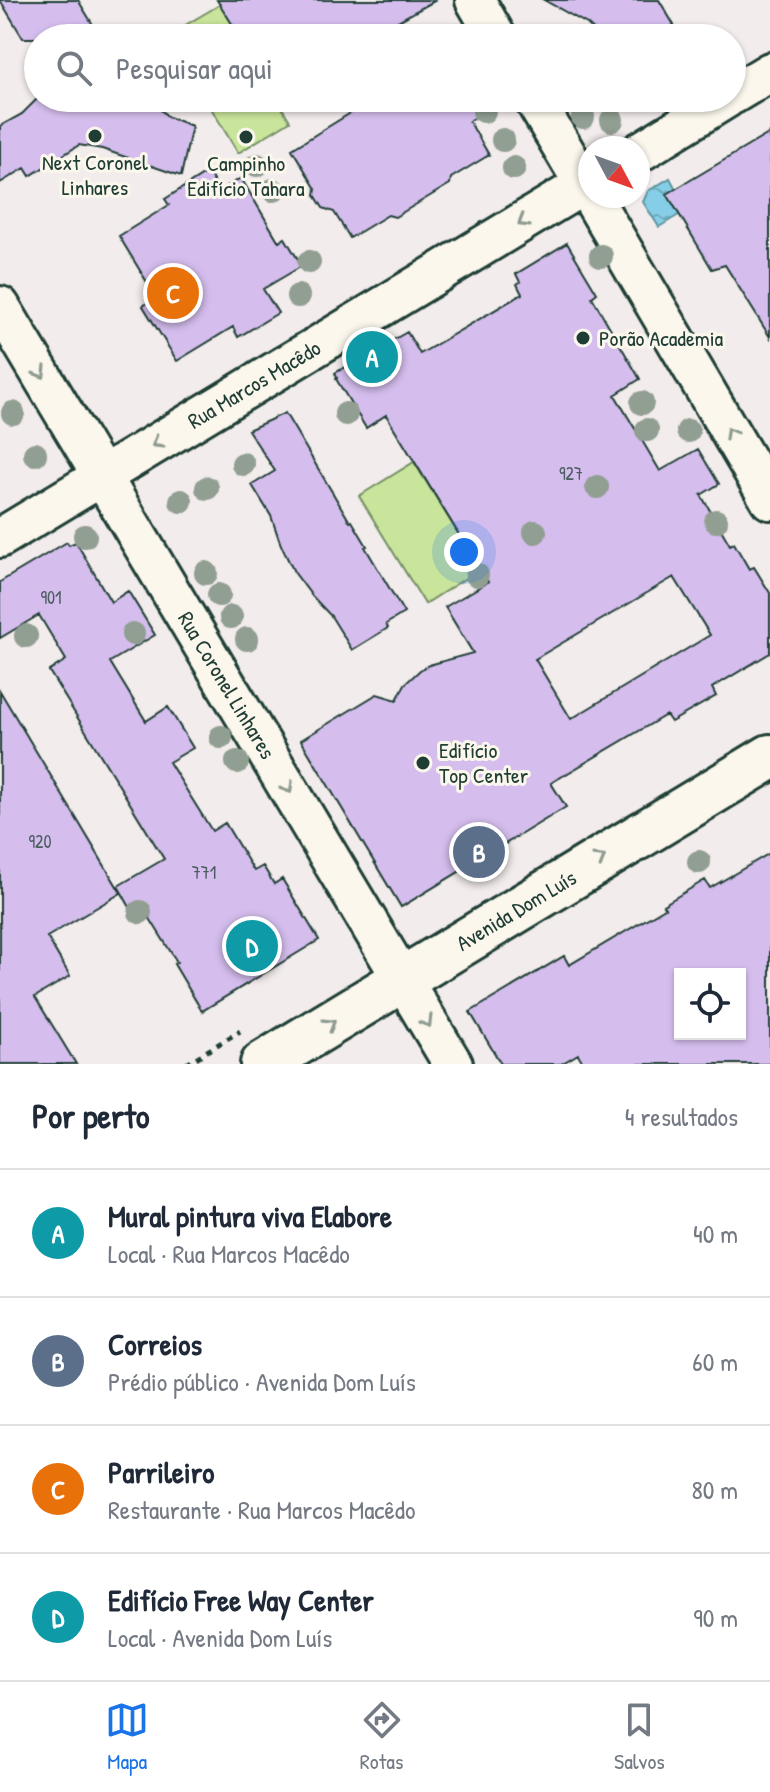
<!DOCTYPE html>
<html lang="pt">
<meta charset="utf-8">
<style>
body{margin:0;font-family:"Patrick Hand",sans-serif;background:#f2f2f3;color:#1f2937}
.controls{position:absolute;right:24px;bottom:24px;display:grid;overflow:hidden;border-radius:0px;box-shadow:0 2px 6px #0004}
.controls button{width:72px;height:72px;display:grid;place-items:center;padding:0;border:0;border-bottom:2px solid #e0e1e3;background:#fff;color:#1f2937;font:40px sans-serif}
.compass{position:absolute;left:578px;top:136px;width:72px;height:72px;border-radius:50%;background:#fff;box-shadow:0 2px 6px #0004;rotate:131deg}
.you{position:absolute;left:464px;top:552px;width:28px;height:28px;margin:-20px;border:6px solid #fff;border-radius:50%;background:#1a73e8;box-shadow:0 0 0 12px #1a73e833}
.badge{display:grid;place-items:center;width:52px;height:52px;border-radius:50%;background:#1a73e8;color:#fff;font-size:26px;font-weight:700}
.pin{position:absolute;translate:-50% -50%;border:4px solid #fff;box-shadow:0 2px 8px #0006}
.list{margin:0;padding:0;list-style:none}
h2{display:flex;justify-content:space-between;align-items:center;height:104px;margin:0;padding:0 32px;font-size:34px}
h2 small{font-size:26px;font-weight:400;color:#747a83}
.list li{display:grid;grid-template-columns:52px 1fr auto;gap:24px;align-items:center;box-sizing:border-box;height:128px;padding:0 32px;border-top:2px solid #e0e1e3}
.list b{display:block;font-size:30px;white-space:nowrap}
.list p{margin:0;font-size:26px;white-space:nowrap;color:#747a83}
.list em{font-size:26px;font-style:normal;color:#747a83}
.icon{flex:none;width:44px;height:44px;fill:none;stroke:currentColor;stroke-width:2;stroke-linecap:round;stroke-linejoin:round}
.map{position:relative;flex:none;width:770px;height:1064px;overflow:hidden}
.search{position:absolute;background:#fff;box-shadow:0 2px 6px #0004;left:24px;right:24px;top:24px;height:88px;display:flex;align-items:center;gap:20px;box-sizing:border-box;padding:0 28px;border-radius:44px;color:#747a83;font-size:30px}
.sheet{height:616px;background:#fff}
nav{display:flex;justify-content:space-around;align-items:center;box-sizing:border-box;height:112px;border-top:2px solid #e0e1e3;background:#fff;font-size:22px;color:#747a83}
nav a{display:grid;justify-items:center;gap:4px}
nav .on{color:#1a73e8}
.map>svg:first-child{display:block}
.pitch{fill:#c9e49b;stroke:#749068;stroke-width:2}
.water{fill:url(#water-ripples);stroke:#5d949f;stroke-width:2}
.building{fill:#d5beee;stroke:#1f3d34;stroke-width:2;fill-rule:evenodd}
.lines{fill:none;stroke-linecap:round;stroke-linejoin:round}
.minor-casing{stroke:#1f3d34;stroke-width:44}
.major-casing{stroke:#1f3d34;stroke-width:50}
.path{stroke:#1f3d34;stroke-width:5;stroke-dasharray:6 6;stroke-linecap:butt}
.minor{stroke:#fbf7ec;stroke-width:38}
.major{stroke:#fbf7ec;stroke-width:44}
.tree{fill:#919e92}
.oneway{stroke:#8d9a90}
.poi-dot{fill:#1f3d34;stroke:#fbf7ec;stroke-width:3}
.labels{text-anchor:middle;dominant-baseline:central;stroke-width:6;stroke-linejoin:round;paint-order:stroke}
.number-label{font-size:18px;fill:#4c5d62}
.poi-label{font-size:22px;fill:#1f3d34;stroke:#fbf7ec}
.street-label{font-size:22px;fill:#1f3d34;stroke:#fbf7ec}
</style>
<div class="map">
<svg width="770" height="1064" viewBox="0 0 770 1064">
<defs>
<pattern id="water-ripples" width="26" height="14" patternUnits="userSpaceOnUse" patternTransform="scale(2)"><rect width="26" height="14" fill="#86cee7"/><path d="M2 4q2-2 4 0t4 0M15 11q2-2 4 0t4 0" fill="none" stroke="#6da8bc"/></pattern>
</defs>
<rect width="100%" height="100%" fill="#f3ecec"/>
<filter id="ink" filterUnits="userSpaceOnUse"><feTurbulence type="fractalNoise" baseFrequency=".0125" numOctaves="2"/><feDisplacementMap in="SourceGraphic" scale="16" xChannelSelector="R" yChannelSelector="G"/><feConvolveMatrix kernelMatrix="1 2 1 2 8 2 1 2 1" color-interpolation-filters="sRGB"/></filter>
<g filter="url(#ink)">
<path class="pitch" d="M221 4 241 38H168L167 36Z
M205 98H276L290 121 238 153Z
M414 462 480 569 425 604 359 496Z"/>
<path class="water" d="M670 178 687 210 659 227 643 202 648 191Z"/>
<path class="building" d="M0 0H78L101 38H23Z
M217 0H436L389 26 396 38H241Z
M544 0H659L674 25 653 38H602L587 24Z
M38 98H126L154 103 168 117 192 126 181 176 102 149 79 145 30 176 25 168 0 183V126L22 114Z
M375 98 511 99 469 121 489 155 451 178 450 184 395 217 388 215 350 238 334 212 323 208 315 195 316 189 292 149Z
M770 133V337L725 265 712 269 667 194Z
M208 172 219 191 241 178 279 242 285 238 302 266 263 289 278 313 238 337 233 327 177 361 143 306 156 297 119 236 169 205 165 199Z
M567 243 597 293 592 297 640 379 615 395 660 471 698 449 719 484 701 495 730 545 734 543 749 569 754 567 770 593V653L712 688 716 696 671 722 666 715 551 783 566 807 401 907 301 740 377 694 397 700 405 684 420 670 429 665 473 653 445 607 488 582 386 415 366 428 336 379 337 378 335 373 407 332 420 354 522 294 517 284 520 282 516 274ZM674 577 710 635 571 719 535 659Z
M285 413 350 522 352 521 367 546 365 547 404 613 386 624 388 628 352 650 331 616 312 596 294 572 281 545 271 516 252 485 275 471 248 430Z
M67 542 69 545 76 542 111 602 128 591 155 635 110 662 146 721 168 707 193 748 169 762 212 831 225 823 254 871 263 866 274 884 282 879 319 940 202 1011 174 964 177 962 149 917 139 923 118 886 164 859 49 671 66 660 39 615 0 638V582Z
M0 691 121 893 47 937 70 976 35 997 76 1064H0Z
M770 853V1064H584L578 1054 561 1064H501L470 1012 564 956 569 965 665 908 663 905 705 880 710 888ZM680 974H740V1034H680Z"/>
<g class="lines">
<g class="minor-casing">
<path id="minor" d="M475 0 497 38
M732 95 770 72
M533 98 590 194
M638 153 727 98
M591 196 770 500
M0 306 453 1064
M0 538 590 181"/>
</g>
<g class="major-casing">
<path id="major" d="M263 1064 770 757"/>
</g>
<path class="path" d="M186 1064 240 1031"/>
<use href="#minor" class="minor"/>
<use href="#major" class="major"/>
</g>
<g class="tree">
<circle cx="484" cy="111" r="12"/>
<circle cx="583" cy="117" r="12"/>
<circle cx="612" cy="120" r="12"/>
<circle cx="503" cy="140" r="12"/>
<circle cx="257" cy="165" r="12"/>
<circle cx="514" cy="168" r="12"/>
<circle cx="273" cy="190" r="12"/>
<circle cx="601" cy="256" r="12"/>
<circle cx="309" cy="262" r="12"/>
<circle cx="298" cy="296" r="12"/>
<circle cx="642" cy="403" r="12"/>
<circle cx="13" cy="413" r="12"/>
<circle cx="346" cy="414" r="12"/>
<circle cx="647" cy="430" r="12"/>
<circle cx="688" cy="431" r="12"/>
<circle cx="35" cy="454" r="12"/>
<circle cx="243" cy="464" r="12"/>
<circle cx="597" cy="487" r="12"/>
<circle cx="207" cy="488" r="12"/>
<circle cx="181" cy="501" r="12"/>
<circle cx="716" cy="521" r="12"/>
<circle cx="535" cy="532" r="12"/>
<circle cx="85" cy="536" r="12"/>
<circle cx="206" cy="573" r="12"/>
<circle cx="477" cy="575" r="12"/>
<circle cx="219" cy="595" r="12"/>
<circle cx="231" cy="617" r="12"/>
<circle cx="133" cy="634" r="12"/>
<circle cx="26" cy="636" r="12"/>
<circle cx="247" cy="639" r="12"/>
<circle cx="221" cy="737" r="12"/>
<circle cx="237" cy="762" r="12"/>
<circle cx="699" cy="862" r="12"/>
<circle cx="140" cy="912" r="12"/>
</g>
<defs><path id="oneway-chevron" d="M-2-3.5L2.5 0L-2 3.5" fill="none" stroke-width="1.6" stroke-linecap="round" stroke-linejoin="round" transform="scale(2)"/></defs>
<g class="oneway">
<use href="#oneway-chevron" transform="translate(523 222) rotate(149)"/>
<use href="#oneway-chevron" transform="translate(41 373) rotate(59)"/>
<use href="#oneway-chevron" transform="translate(730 433) rotate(-120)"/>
<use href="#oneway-chevron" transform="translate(157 443) rotate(149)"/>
<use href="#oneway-chevron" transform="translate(288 788) rotate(59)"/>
<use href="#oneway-chevron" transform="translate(600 859) rotate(-31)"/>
<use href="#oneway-chevron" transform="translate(427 1022) rotate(59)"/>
<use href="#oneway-chevron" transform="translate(330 1024) rotate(-31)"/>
</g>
</g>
<g class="poi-dot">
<circle cx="95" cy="136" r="8"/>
<circle cx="246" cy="137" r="8"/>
<circle cx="583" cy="338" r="8"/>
<circle cx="423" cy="763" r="8"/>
</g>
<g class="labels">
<g class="number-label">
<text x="571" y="473">927</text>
<text x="51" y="597">901</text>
<text x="40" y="841">920</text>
<text x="204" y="872">771</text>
</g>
<g class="poi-label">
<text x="95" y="162">Next Coronel<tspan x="95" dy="25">Linhares</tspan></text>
<text x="246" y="163">Campinho<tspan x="246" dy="25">Edifício Tahara</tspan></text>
<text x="599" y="338" text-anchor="start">Porão Academia</text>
<text x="439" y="750" text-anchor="start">Edifício<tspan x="439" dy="25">Top Center</tspan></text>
</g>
<g class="street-label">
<text transform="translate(254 384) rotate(-31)">Rua Marcos Macêdo</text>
<text transform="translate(227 685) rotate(59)">Rua Coronel Linhares</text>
<text transform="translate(516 910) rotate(-31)">Avenida Dom Luís</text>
</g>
</g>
</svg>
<div class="controls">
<button><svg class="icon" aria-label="locate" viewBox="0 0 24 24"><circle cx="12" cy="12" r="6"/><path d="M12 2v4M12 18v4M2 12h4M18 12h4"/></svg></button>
</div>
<svg class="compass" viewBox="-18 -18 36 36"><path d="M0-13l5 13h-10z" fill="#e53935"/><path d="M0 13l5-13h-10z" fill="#747a83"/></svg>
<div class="you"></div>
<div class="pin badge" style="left:372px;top:357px;background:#0f9aa8">A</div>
<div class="pin badge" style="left:479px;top:852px;background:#5c6f8a">B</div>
<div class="pin badge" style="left:173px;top:293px;background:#e8710a">C</div>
<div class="pin badge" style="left:252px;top:946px;background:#0f9aa8">D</div>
<div class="search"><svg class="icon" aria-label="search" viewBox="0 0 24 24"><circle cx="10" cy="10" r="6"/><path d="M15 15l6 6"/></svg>Pesquisar aqui</div>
</div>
<section class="sheet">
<h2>Por perto<small>4 resultados</small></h2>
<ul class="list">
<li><span class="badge" style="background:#0f9aa8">A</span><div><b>Mural pintura viva Elabore</b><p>Local · Rua Marcos Macêdo</p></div><em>40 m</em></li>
<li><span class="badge" style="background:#5c6f8a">B</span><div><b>Correios</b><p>Prédio público · Avenida Dom Luís</p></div><em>60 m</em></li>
<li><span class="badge" style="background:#e8710a">C</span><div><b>Parrileiro</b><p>Restaurante · Rua Marcos Macêdo</p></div><em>80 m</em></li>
<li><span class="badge" style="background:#0f9aa8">D</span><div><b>Edifício Free Way Center</b><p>Local · Avenida Dom Luís</p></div><em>90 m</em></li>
</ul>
</section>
<nav>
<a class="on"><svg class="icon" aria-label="map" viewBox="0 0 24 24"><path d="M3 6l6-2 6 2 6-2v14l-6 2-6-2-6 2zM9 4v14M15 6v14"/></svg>Mapa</a>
<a><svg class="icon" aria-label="directions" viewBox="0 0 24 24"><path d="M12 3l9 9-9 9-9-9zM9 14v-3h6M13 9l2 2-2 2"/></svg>Rotas</a>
<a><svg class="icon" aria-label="saved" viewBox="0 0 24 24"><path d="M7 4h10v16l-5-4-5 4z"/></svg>Salvos</a>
</nav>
